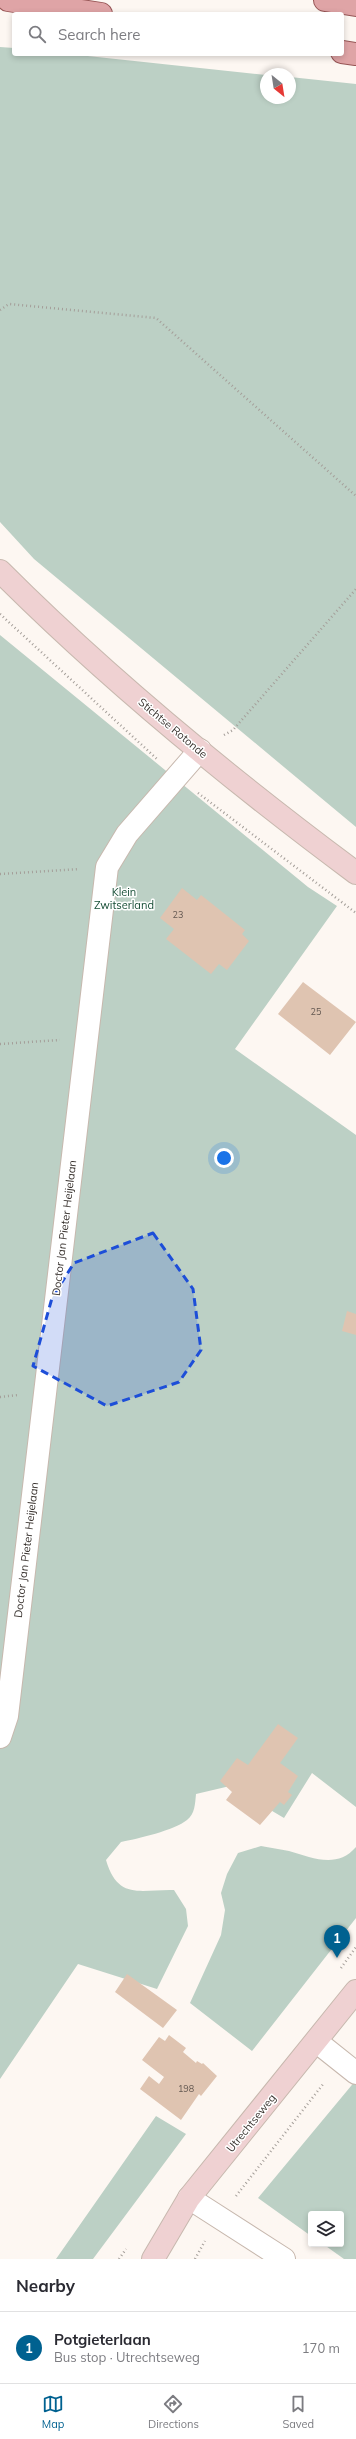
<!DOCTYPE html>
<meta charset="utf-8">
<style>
body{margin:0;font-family:Mulish,sans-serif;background:#f2f2f3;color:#2b2b33}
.controls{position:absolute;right:12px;bottom:12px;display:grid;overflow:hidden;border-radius:4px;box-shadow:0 2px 6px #0003}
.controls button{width:36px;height:36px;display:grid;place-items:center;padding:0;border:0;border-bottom:1px solid #e1e1e2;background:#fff;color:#2b2b33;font:20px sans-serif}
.compass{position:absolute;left:260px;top:68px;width:36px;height:36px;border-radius:50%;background:#fff;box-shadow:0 2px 6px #0003;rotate:150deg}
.you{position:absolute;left:224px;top:1158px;width:14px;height:14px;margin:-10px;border:3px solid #fff;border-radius:50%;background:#1a73e8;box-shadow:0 0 0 6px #1a73e833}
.badge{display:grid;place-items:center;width:26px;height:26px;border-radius:50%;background:#006190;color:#fff;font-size:13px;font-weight:700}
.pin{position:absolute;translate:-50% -33px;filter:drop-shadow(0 1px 2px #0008)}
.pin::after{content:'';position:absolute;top:21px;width:14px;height:12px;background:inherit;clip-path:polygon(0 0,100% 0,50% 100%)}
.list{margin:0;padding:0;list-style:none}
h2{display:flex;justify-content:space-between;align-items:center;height:52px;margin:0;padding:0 16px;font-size:17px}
h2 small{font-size:13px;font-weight:400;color:#7c7c81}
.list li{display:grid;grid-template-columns:26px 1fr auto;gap:12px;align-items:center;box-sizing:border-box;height:72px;padding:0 16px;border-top:1px solid #e1e1e2}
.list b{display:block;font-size:15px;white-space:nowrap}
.list p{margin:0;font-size:13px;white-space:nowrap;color:#7c7c81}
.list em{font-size:13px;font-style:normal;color:#7c7c81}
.icon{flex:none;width:22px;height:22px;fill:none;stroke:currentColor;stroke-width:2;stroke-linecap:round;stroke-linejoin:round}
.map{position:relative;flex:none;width:356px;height:2259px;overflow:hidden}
.search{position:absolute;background:#fff;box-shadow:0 2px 6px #0003;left:12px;right:12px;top:12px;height:44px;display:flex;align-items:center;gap:10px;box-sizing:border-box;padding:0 14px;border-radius:4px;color:#7c7c81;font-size:15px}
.sheet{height:124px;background:#fff}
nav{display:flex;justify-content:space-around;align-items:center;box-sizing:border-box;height:56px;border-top:1px solid #e1e1e2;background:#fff;font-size:11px;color:#7c7c81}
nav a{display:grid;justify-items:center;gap:2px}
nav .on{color:#006190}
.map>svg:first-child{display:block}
.green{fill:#bcd0c5}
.building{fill:#dfc4b1}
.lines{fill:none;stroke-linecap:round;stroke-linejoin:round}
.street-casing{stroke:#c7b8ae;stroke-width:24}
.secondary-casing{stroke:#c7b8ae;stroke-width:24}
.primary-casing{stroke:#975555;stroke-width:24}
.path{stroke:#a49e99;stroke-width:2.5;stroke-dasharray:1 3;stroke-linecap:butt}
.street{stroke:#fff;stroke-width:22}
.secondary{stroke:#efd1d2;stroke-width:22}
.primary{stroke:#dfa4a6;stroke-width:22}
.marked{fill:#1d4ed8;fill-opacity:0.2;stroke:#1d4ed8;stroke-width:3;stroke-dasharray:8 5;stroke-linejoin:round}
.labels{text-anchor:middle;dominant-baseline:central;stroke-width:3;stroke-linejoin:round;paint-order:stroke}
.number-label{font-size:9px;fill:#625750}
.street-label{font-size:11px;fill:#39332f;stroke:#fff}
.park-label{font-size:11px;fill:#164d35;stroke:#fff}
</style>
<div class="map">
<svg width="356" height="2259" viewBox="0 0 356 2259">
<rect width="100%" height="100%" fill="#fdf7f2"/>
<path class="green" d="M0 47 14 48V54H69L266 75V98H290V77L356 84V827L34 559 0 522Z
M0 635 308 887 337 906 235 1049 356 1135V1807L312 1773 284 1818 230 1786 196 1794C195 1804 195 1814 187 1820 175 1830 137 1839 121 1842L106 1860C118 1901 141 1889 174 1890L186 1909 188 1926 157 1989 78 1964 0 2079Z
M261 1846C270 1848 280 1849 289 1851 313 1858 337 1869 356 1847V1918L252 2051 190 2003 221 1935 225 1910 221 1893 227 1874 238 1853Z
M356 2080V2259H344L323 2244H341V2214H311V2236L258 2198Z
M156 2116 186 2134 93 2259H56Z"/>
<path class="building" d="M182 888 197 900 201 895 245 930 242 934 249 941 227 970 219 964 211 974 166 939 174 929 160 918Z
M303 982 356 1022 330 1055 278 1014Z
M347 1311 356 1314V1335L342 1331Z
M278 1724 298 1738 280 1763 298 1776 288 1792 292 1795 284 1805 280 1802 260 1825 226 1800 232 1792 220 1781 237 1758 248 1765Z
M127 1974 177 2010 163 2028 115 1992Z
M169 2035 186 2048 183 2052 196 2063 197 2061 202 2064 203 2063 217 2076 201 2096 199 2094 181 2120 140 2089 149 2076 159 2084 164 2077 142 2060 159 2037 165 2041Z"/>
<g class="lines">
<g class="street-casing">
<path id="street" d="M0 1737 7 1716 107 867 127 834 200 750
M317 2042 356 2073
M189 2198 284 2259"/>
</g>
<g class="secondary-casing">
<path id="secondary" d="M0 571C110 681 231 780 356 873
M153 2259 189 2198 356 1991"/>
</g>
<g class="primary-casing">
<path id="primary" d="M8 0 101 14
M325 0 356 5
M342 52 356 54"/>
</g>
<path class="path" d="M0 310 9 304 156 318 356 496
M0 614 157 759
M224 735 233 730 356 589
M198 793 356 913
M0 874 79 869
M0 1044 60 1040
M0 1397 18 1395
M341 1968 356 1947
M236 2196 324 2083
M119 2259 126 2249
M195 2259 205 2241"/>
<use href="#street" class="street"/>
<use href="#secondary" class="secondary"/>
<use href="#primary" class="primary"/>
</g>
<path class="marked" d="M153 1233 193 1289 201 1350 179 1382 107 1406 33 1366 52 1298 74 1263Z"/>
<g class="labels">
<g class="number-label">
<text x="178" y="914">23</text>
<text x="316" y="1011">25</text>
<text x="186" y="2088">198</text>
</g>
<g class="street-label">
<text transform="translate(173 728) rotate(40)">Stichtse Rotonde</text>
<text transform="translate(64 1228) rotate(-83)">Doctor Jan Pieter Heijelaan</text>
<text transform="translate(26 1550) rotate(-83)">Doctor Jan Pieter Heijelaan</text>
<text transform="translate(251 2123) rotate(-51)">Utrechtseweg</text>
</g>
<g class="park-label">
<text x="124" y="892">Klein<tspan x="124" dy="13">Zwitserland</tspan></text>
</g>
</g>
</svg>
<div class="controls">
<button><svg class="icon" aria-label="layers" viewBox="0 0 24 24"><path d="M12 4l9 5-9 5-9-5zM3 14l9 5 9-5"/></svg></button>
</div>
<svg class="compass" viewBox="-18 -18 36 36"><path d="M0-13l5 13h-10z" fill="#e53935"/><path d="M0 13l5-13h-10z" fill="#7c7c81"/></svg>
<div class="you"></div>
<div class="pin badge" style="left:337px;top:1958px">1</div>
<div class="search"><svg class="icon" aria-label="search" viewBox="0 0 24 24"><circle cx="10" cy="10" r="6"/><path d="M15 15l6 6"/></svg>Search here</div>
</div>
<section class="sheet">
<h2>Nearby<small></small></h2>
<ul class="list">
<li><span class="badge">1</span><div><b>Potgieterlaan</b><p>Bus stop · Utrechtseweg</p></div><em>170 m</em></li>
</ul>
</section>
<nav>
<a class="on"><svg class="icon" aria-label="map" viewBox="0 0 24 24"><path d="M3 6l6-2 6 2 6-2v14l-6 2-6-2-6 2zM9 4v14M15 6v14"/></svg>Map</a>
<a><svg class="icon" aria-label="directions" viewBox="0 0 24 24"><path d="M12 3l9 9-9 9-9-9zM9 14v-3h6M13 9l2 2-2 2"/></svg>Directions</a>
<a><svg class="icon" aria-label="saved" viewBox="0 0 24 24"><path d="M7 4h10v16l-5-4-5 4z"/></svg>Saved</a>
</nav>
